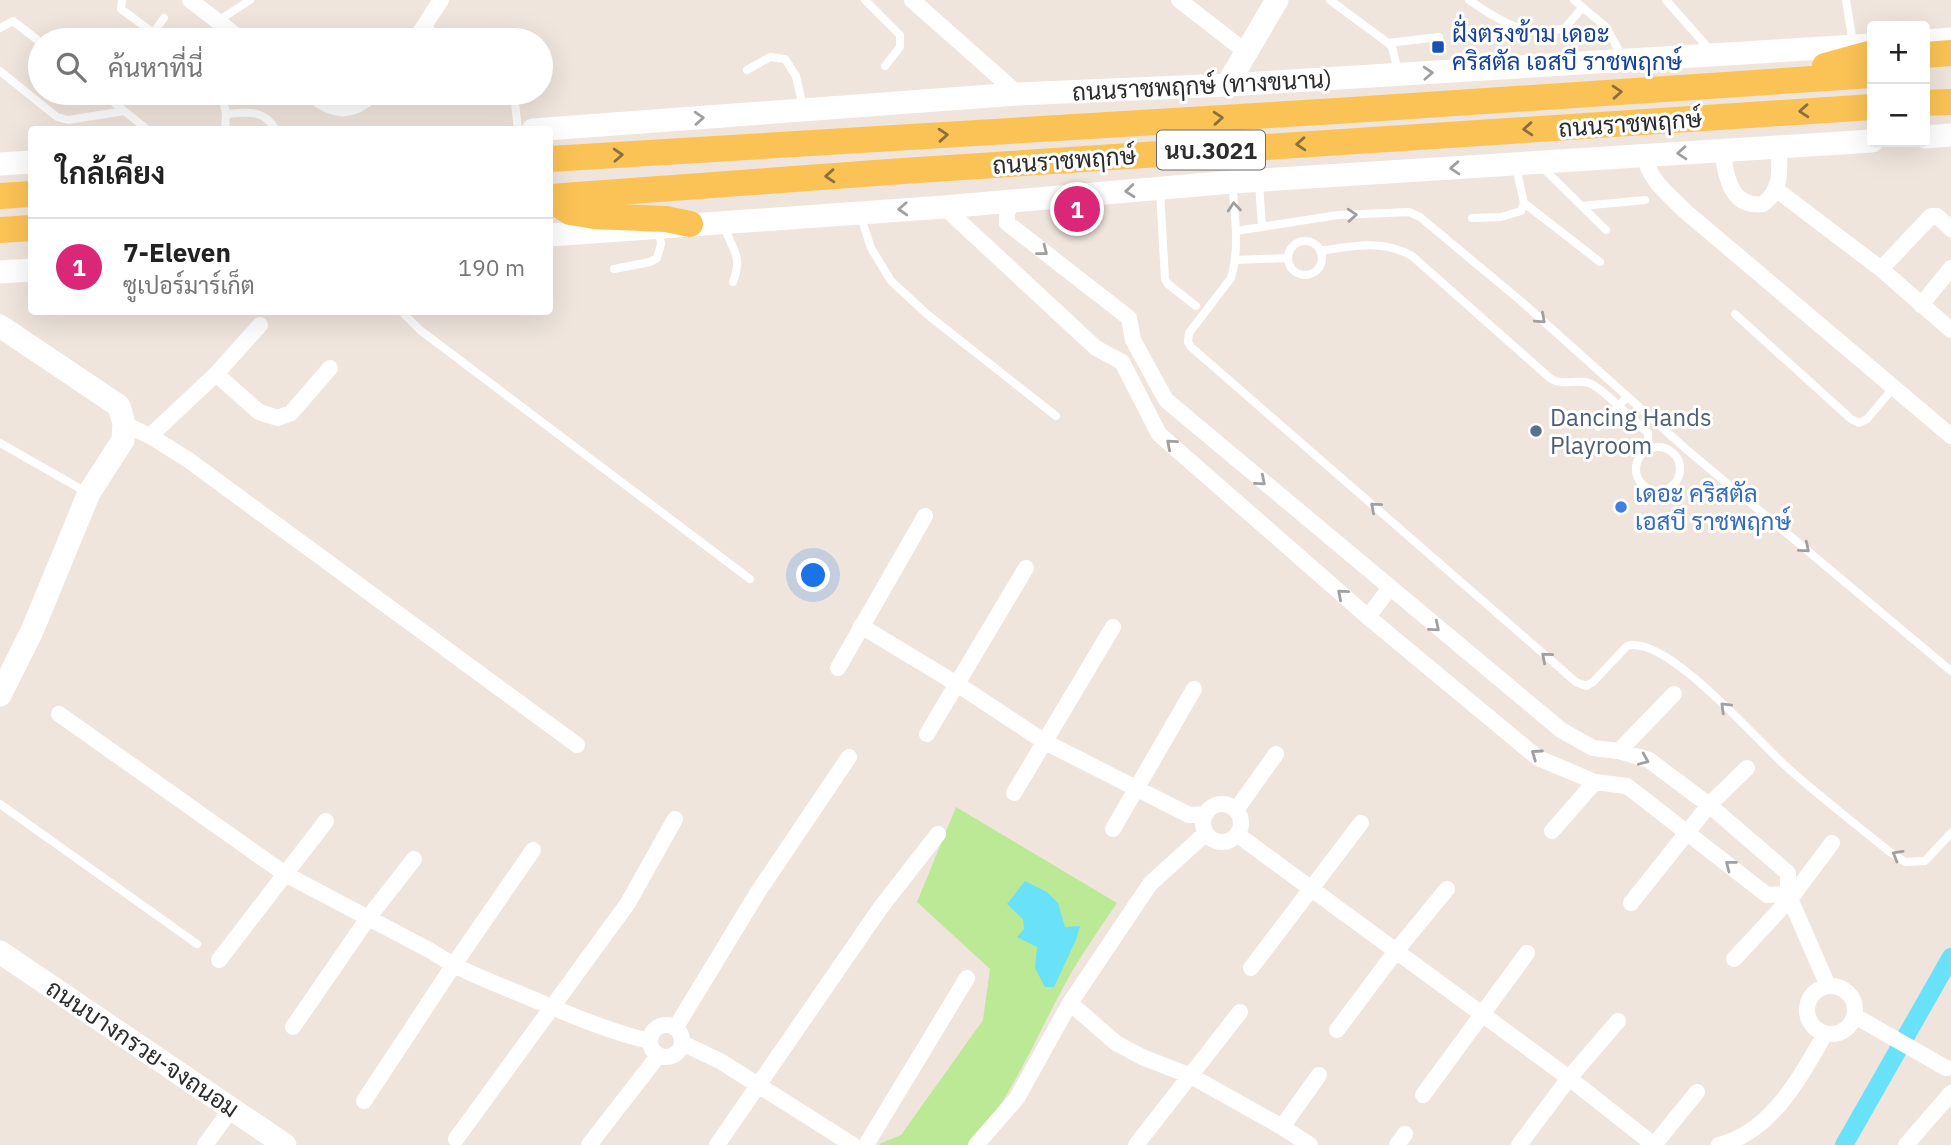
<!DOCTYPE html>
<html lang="th">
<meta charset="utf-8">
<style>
body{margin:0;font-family:"IBM Plex Sans",Sarabun,sans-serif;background:#f6f6f6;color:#222}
.controls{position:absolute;right:21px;top:21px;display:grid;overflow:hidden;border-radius:7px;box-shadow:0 7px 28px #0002}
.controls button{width:63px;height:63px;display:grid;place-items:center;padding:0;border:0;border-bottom:2px solid #e0e0e0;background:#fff;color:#222;font:35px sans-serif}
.you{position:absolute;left:814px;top:576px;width:24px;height:24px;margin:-18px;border:5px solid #fff;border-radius:50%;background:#1a73e8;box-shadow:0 0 0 10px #1a73e833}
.badge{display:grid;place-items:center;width:46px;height:46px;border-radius:50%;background:#db2777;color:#fff;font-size:23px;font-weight:700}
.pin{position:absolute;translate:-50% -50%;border:4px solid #fff;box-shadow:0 2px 7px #0006}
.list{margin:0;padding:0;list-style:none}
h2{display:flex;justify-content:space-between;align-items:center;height:91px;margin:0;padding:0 28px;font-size:30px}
h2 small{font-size:23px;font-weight:400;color:#767676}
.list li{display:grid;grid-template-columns:46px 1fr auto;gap:21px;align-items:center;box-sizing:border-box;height:98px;padding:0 28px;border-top:2px solid #e0e0e0}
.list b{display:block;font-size:26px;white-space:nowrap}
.list p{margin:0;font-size:23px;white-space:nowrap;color:#767676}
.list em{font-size:23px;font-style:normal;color:#767676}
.icon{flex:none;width:38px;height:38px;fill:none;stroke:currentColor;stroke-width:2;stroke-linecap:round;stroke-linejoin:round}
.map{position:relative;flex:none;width:1951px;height:1145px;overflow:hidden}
.search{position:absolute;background:#fff;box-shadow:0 7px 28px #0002;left:28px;top:28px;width:525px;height:77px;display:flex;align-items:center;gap:18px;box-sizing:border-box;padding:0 24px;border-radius:38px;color:#767676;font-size:26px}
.panel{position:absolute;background:#fff;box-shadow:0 7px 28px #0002;left:28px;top:126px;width:525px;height:189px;border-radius:7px}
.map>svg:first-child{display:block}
.green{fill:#bbe996}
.water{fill:#69e1f8}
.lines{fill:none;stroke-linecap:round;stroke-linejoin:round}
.canal{stroke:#69e1f8;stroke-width:18}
.lane{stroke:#fff;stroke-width:8}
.street{stroke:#fff;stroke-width:16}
.secondary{stroke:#fff;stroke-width:23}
.primary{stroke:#fbc355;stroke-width:26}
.oneway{stroke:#a0a0a0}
.oneway2{stroke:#89703e}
.transit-dot{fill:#1a4fb4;stroke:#fff;stroke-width:2.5}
.service-dot{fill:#5c6f8a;stroke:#fff;stroke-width:2.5}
.shop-dot{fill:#3f7fe0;stroke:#fff;stroke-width:2.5}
.labels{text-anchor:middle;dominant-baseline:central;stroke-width:6;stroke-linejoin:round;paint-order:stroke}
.shield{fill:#fff;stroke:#6b6b6b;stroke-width:2}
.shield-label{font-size:23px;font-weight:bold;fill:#2c2c2c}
.transit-label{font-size:24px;fill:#164399;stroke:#fff;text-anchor:start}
.street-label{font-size:24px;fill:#2c2c2c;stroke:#fff}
.service-label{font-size:24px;fill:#4e5e75;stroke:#fff;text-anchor:start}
.shop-label{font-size:24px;fill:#366cbe;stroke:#fff;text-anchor:start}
</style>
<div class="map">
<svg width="1951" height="1145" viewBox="0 0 1951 1145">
<rect width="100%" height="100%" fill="#efe5dd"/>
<path class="green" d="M956 807 1117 903C1099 930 1080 956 1065 984 1035 1039 1012 1098 970 1145H881L879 1144 901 1135 983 1020 990 969 917 902Z"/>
<path class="water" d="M1025 881 1047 892 1058 903 1065 927 1080 926 1076 940 1054 987H1045L1035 968 1037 947 1017 937 1024 929 1023 919 1007 904Z"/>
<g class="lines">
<path class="canal" d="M1844 1145 1951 957"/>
<path class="lane" d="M122 0 121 9 163 40
M865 0 900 35V47L885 66
M1330 0 1388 43 1392 47 1398 71
M1469 0C1499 21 1527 39 1565 28L1582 8
M1574 0 1606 27 1623 58
M1666 0 1710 50
M1846 0 1853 43
M218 21 250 0
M426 26 444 40
M0 28 13 21 40 42
M153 33 164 18
M1388 43 1439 37
M747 70 770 57 785 59 796 76 803 107
M0 71 57 117 68 120 124 111
M102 93 148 130
M222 93 226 114 225 130
M507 93 515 103 518 130
M226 114C247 112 264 109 276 130
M1542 167 1606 230
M1232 184C1235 216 1240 248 1231 278L1189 333 1188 342 1191 347 1576 682 1586 686 1593 682 1627 646C1667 634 1759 743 1790 770 1822 798 1856 825 1890 852L1905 862 1925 861 1951 833
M1259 184 1262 226
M1160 191 1165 279 1168 284 1196 306
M1524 203 1600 262
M1582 206 1645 200
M860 214 871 248 891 281 928 315 1056 416
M1472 218 1501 217 1521 211 1524 203 1516 167
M724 224C730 249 744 253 733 282
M1236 231 1338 215 1409 212 1420 217 1522 302 1686 449 1951 671
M1288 258a17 17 0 1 1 34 0a17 17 0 1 1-34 0Z
M1320 251C1352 246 1383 239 1412 256L1551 379C1562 386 1576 379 1589 383 1603 388 1635 422 1648 433V449
M1236 260 1288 258
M614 269 650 262 657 258 661 244 659 231
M402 312 420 330 750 579
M1735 314 1851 419 1859 423 1867 419 1894 387
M1598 427 1627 397
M0 443 86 492
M1636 469a22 22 0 1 1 44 0a22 22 0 1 1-44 0Z
M0 804 197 944"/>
<path class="street" d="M190 0 242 40
M912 0 1018 94
M1179 0 1246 52
M415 40 441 0
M309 93C334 112 349 115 374 93
M1722 150C1726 176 1730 208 1763 204 1783 189 1779 169 1779 147
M1644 155C1649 180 1668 194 1685 211L1951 436
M1777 190 1881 269 1951 330
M1012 201 1007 214V223L1129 318 1133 340 1166 400 1561 730 1593 748 1619 751 1649 760 1709 805 1788 873V894L1828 986
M944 207 1096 348 1122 362 1159 434 1368 617 1538 758 1595 782 1627 786 1767 895 1788 894
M1881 269 1931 216H1937L1951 229
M1921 305 1951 268
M216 374 260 325
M124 424 150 436 187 459 577 745
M150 436 216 374 259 412 278 418 291 413 330 368
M1368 617 1389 589
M861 626 957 684 1045 742 1189 815 1206 814
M838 668 925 516
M59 714 285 874 431 951C459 970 491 982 523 995 564 1012 606 1031 649 1041
M927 734 1026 568
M1619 751 1674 694
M1014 793 1113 627
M1203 823a19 19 0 1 1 38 0a19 19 0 1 1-38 0Z
M1236 810 1276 754
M1113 829 1194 689
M1552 831 1595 782
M1238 835 1569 1078 1654 1145
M1631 903 1709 805 1747 768
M1734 959 1790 899 1832 843
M219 960 326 821
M1251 968 1361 823
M1807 1010a24 24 0 1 1 48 0a24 24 0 1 1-48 0Z
M1070 1003 1116 1043 1142 1057 1191 1076 1282 1127 1310 1145
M1855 1016 1946 1068
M650 1041a16 16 0 1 1 32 0a16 16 0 1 1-32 0Z
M293 1027 368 918 414 859
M676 1027 758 892 849 757
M1337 1030 1396 951 1447 889
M682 1043 720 1061 853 1145
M1423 1095 1527 953
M364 1101 453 966 533 850
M1282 1127 1319 1075
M456 1139 628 903 675 819
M205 1145 232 1108
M589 1145 658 1056
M717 1145 881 907 938 834
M866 1145 967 978
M976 1145 1017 1098 1070 1003 1150 884 1206 833
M1136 1145 1240 1012
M1397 1145 1405 1134
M1519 1145 1569 1078 1618 1021
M1654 1145 1697 1092
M1719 1145C1772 1132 1800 1077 1825 1034
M1906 1145 1951 1093"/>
<path class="secondary" d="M1925 41 1951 39
M1227 85 1277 0
M533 130 1018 94 1227 85 1872 45
M1925 137 1951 135
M0 164 32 162
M550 235 944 207 1232 182 1872 141
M0 272 32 270
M0 326 119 406 124 424 123 440 89 493 32 631 0 695
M0 952 285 1145"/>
<path class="primary" d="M1925 55 1951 53
M1825 66 1872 53
M1925 103 1951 102
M550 159 1337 111 1872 75
M0 196 32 194
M550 197 903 171 1872 107
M550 199 570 212 594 216 666 219 690 224
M0 230 32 228"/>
</g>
<defs><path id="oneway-chevron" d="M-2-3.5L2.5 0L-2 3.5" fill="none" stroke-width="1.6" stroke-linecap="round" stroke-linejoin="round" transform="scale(1.75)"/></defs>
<g class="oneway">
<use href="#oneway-chevron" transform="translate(1428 73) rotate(-3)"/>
<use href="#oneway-chevron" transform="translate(699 118) rotate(-4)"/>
<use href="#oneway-chevron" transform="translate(1682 153) rotate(176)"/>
<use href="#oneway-chevron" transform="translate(1455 168) rotate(176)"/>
<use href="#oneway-chevron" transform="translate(1130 191) rotate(175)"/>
<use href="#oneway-chevron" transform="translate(1234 207) rotate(-95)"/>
<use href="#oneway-chevron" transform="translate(903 209) rotate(177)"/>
<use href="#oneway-chevron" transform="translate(1352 215) rotate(-4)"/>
<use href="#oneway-chevron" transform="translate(1043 251) rotate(38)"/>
<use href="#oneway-chevron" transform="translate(1541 319) rotate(42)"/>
<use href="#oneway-chevron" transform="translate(1171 444) rotate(-139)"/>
<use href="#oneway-chevron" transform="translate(1261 481) rotate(40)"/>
<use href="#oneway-chevron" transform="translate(1375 507) rotate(-139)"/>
<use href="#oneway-chevron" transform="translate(1805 548) rotate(40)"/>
<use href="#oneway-chevron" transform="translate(1342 594) rotate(-139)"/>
<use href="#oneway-chevron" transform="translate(1435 627) rotate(40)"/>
<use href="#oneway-chevron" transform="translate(1546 657) rotate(-139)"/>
<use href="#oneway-chevron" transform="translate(1725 707) rotate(-136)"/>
<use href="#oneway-chevron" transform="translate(1536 754) rotate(-145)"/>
<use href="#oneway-chevron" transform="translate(1644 760) rotate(23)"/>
<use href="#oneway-chevron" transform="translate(1897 855) rotate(-150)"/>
<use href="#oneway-chevron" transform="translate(1730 865) rotate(-142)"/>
</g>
<g class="oneway2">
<use href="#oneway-chevron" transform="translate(1617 92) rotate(-4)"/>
<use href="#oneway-chevron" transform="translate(1804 111) rotate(176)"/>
<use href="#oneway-chevron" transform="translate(1218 118) rotate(-4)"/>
<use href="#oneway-chevron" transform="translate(1528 129) rotate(176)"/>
<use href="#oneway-chevron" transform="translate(943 135) rotate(-4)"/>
<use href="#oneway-chevron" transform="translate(1301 144) rotate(176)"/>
<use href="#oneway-chevron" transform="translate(618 155) rotate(-3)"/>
<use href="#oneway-chevron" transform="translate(830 176) rotate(176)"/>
</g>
<rect class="transit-dot" x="1431" y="40" width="14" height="14" rx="3.5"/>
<circle class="service-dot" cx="1536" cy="431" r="7"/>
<circle class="shop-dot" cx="1621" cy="507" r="7"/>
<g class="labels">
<rect class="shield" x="1157" y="130.5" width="108" height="39" rx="5"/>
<g class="shield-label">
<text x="1211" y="150">นบ.3021</text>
</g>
<g class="transit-label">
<text x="1452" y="33">ฝั่งตรงข้าม เดอะ<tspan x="1452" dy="28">คริสตัล เอสบี ราชพฤกษ์</tspan></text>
</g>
<g class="street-label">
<text transform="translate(1202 85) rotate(-3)">ถนนราชพฤกษ์ (ทางขนาน)</text>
<text transform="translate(1630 123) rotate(-4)">ถนนราชพฤกษ์</text>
<text transform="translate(1064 160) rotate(-4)">ถนนราชพฤกษ์</text>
<text transform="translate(143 1048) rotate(34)">ถนนบางกรวย-จงถนอม</text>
</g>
<g class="service-label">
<text x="1550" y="417">Dancing Hands<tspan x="1550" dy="28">Playroom</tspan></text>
</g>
<g class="shop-label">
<text x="1635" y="493">เดอะ คริสตัล<tspan x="1635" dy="28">เอสบี ราชพฤกษ์</tspan></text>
</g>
</g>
</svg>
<div class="controls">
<button>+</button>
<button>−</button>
</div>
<div class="you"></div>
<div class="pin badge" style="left:1077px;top:209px">1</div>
<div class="search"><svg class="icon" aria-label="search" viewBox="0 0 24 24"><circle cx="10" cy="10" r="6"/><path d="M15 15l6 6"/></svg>ค้นหาที่นี่</div>
<section class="panel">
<h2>ใกล้เคียง<small></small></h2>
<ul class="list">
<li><span class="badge">1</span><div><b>7-Eleven</b><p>ซูเปอร์มาร์เก็ต</p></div><em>190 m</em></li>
</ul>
</section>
</div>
